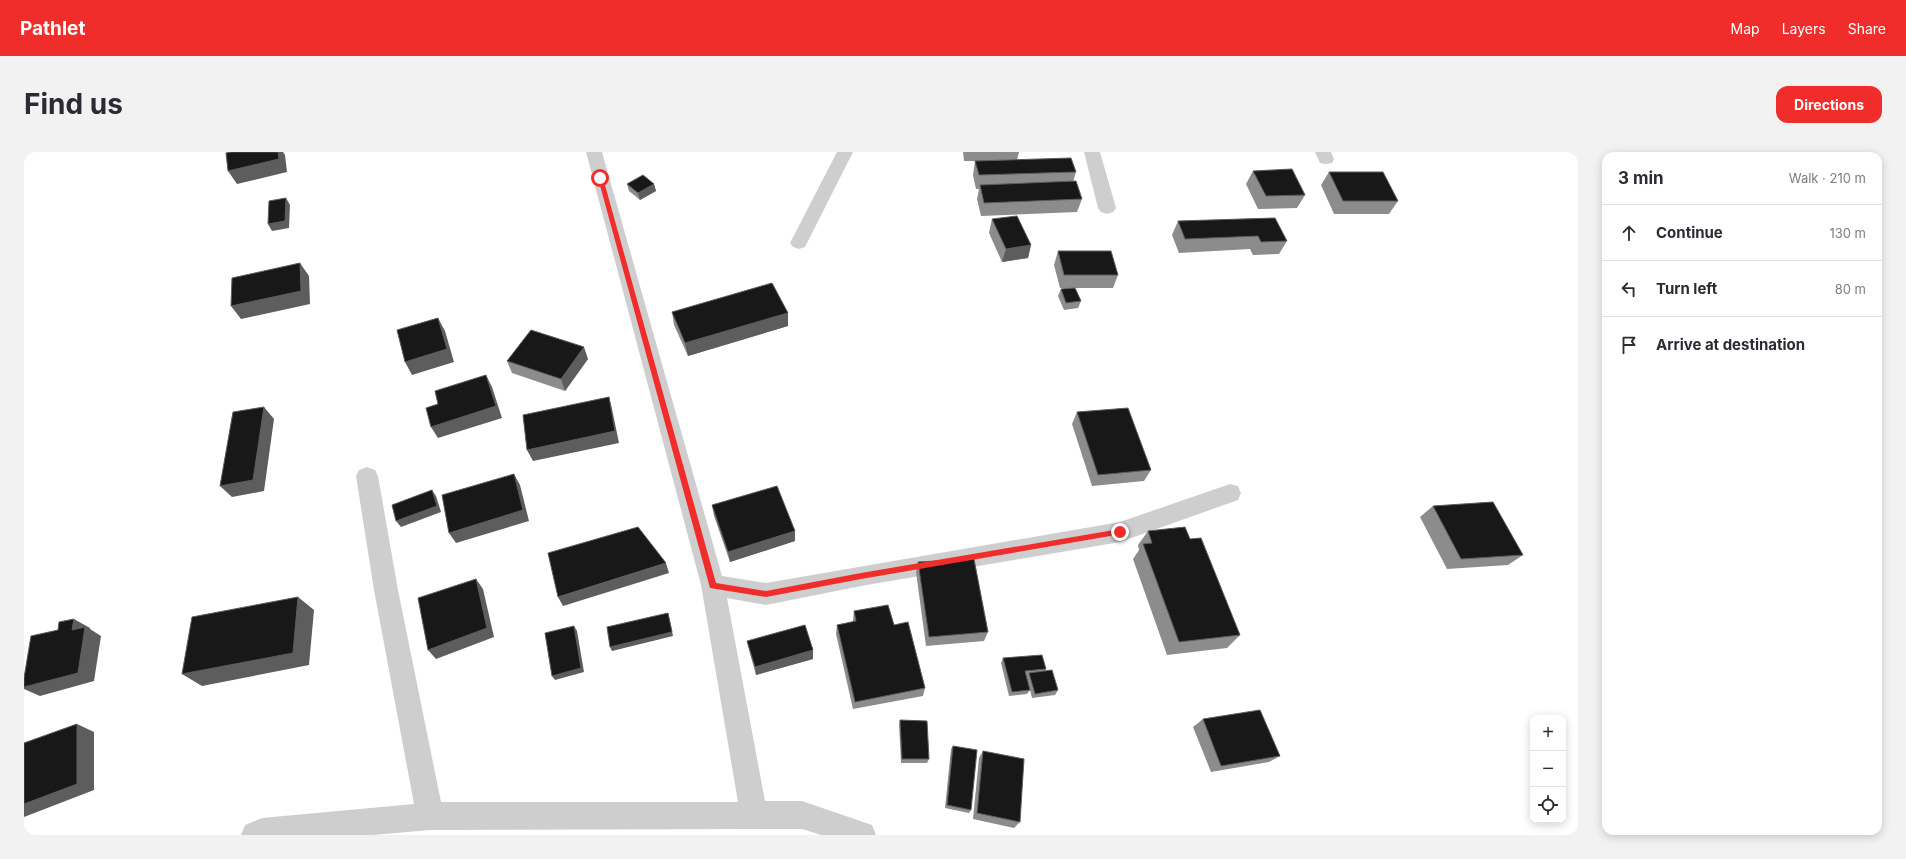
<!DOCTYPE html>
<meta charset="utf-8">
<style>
body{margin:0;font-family:Inter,sans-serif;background:#f2f2f3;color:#2b2b33}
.controls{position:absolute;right:12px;bottom:12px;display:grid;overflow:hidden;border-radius:8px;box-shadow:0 2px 10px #0003}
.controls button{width:36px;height:36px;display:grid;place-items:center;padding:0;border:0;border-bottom:1px solid #e1e1e2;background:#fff;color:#2b2b33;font:20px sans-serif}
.stop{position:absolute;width:12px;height:12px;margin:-9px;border:3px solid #f12d2b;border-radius:50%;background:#fff}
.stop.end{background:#f12d2b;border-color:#fff;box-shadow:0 1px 4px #0008}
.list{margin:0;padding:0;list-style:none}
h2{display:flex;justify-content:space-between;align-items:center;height:52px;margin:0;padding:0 16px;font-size:17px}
h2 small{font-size:13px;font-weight:400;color:#7c7c81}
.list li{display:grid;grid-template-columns:26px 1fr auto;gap:12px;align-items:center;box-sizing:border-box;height:56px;padding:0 16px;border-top:1px solid #e1e1e2}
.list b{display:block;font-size:15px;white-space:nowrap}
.list em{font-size:13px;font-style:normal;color:#7c7c81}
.icon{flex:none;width:22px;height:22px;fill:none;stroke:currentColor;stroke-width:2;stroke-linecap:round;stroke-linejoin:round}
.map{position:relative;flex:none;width:1554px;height:683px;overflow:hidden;border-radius:12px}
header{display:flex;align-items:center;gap:24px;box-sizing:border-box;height:56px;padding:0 20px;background:#f12d2b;color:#fff}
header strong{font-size:19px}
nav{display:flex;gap:22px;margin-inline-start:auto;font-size:14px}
.intro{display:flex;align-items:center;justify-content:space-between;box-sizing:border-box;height:96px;padding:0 24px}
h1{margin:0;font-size:28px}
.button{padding:10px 18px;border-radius:12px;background:#f12d2b;color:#fff;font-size:14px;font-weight:700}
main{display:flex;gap:24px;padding:0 24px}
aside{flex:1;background:#fff;border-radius:12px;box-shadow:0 2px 10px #0003}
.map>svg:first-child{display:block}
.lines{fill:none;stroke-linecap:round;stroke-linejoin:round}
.minor{fill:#cecece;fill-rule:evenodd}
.wall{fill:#8c8c8c}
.shaded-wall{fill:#5d5d5d}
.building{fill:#181818;stroke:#5d5d5d}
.route{fill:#f12d2b}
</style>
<header>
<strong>Pathlet</strong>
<nav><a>Map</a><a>Layers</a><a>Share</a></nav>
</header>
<div class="intro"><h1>Find us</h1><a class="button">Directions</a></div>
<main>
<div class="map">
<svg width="1554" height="683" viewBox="0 0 1554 683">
<rect width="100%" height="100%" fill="#fff"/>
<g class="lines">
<path class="minor" d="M562 0H578L698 424 742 431 1096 370 1206 332 1214 334 1217 341 1214 348 1096 390 837 434 742 453 703 446 741 649H778L848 673 852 683H797L778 677 406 678 349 683H217L221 673 238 666 390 652 350 438 332 324 335 318 343 315 351 318 354 324 374 438 417 650H714L677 433Z
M813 0H829L781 95 775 97 769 95 766 91Z
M1060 0H1076L1092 56 1089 60 1083 62 1077 60 1074 56Z
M1291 0H1307L1310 7 1308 11 1302 12 1296 11Z"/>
</g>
<path class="wall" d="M939 0H995L993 8 1052 20 1049 30 1058 47 1053 60 957 64 953 47 955 37H952L949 23 951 9H940Z
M1229 19 1281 43 1273 56 1234 57 1222 32Z
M1305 20 1374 49 1365 62H1310L1297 33Z
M603 32H630L632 39 616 48 605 39Z
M968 67 1007 93 1004 106 978 110 965 81Z
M1154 69 1263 89 1255 102 1229 103 1226 97 1155 101 1148 83Z
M1034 99 1094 123 1089 136H1051L1057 149 1054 156 1040 158 1034 144 1037 137 1046 136H1036L1030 113Z
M648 160 764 174 664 204 650 173Z
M564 207 541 239 488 221 483 209Z
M1053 260 1127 318 1120 329 1068 334 1048 272Z
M688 353 771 379V389L706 410 690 364Z
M1409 354 1499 403 1484 413 1423 417 1396 365Z
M1124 379 1166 387 1216 483 1203 496 1143 503 1109 407 1115 398 1114 393Z
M894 410 964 480 960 489 902 494 892 420Z
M830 459 870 473 901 536 899 544 829 557 812 482 813 473 829 470V468Z
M723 489 789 498V507L732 523 725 498Z
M979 506 1022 517 1020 520 1034 538 1031 543 1008 546 1006 538 1003 542 985 544 977 511Z
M1179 567 1256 604 1245 610 1187 620 1169 575Z
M876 568 905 607 903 611H877L875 572Z
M929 594 947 658 945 661 921 656 927 597Z
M959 599 996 670 990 676 949 667 955 606Z"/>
<path class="shaded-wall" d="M254 0H259L261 3 263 20 213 32 204 19Z
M630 32 632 39 616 48 614 41Z
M262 46 266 53 265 76 248 79 244 72Z
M1007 93 1004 106 978 110 982 97Z
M276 111 285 124 286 152 217 167 207 154Z
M764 161V174L664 204 661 191Z
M414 166 421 179 430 210 388 223 381 210Z
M560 195 564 207 541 239 537 227Z
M462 223 468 235 478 266 414 286 407 275Z
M585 245 588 257 595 291 509 309 503 298Z
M240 255 250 267 240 339 208 345 196 334Z
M490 322 496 333 505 369 432 391 425 381Z
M408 338 412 344 417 360 377 375 372 369Z
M771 379V389L706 410 704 400Z
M642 411 645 421 539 454 534 445Z
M452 427 459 437 470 485 412 507 404 498Z
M274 445 290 458 285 513 178 534 158 522Z
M644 461 649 484 588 499 586 495Z
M50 467 66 476V477L77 484 70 529 16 544 0 537V535L48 478Z
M550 474 553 479 560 520 531 528 528 524Z
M789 498V507L732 523 731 515Z
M53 572 70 580V638L0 665V652Z"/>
<path class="building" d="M207 0H254L255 7 204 19 202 1Z
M1047 6 1052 20 955 23 951 9Z
M1268 17 1281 43 1242 44 1229 19Z
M1305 20H1359L1374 49H1319Z
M619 23 630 32 614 41 603 32Z
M1052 29 1058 47 960 51 956 33Z
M262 46 261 69 244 72 245 49Z
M993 64 1007 93 982 97 968 67Z
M1251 66 1263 89 1237 90 1234 84 1161 87 1154 69Z
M1034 99H1087L1094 123H1040Z
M276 111 277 139 207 154 208 126Z
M748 131 764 161 661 191 648 160Z
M1051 136 1057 149 1042 151 1037 137Z
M414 166 423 197 381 210 373 178Z
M507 178 560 195 537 227 483 209Z
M462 223 472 254 407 275 402 256 414 252 411 239Z
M585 245 591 279 503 298 499 263Z
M240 255 229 328 196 334 209 260Z
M1104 256 1127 318 1074 323 1053 260Z
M490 322 499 358 425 381 418 343Z
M753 334 771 379 704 400 688 353Z
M408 338 413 354 372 369 368 353Z
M1469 350 1499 403 1437 407 1409 354Z
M614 375 642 411 534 445 524 401Z
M1161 375 1166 387 1177 386 1216 483 1155 490 1119 392 1128 391 1124 379Z
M950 407 964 480 905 485 894 410Z
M452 427 463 476 404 498 394 446Z
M274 445 269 501 158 522 168 465Z
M864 453 870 473 884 470 901 536 831 550 813 473 832 469 830 459Z
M644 461 648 480 586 495 583 475Z
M50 467 48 478 61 475 54 521 0 535V526L7 484 34 478 35 470Z
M781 473 789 498 731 515 723 489Z
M550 474 557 516 528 524 521 481Z
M1018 503 1022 517 1001 519 1006 538 988 540 979 506Z
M1028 518 1034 538 1011 542 1005 521Z
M1236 558 1256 604 1197 614 1179 567Z
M876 568 903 569 905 607H878Z
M53 572V632L0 652V591Z
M929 594 953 598 947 658 923 653Z
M959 599 1000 607 996 670 953 661Z"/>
<path class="route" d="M576 24 579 26 692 431 742 439 837 421 1096 377 1098 378V382L837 427 742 445 686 436 574 26Z"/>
</svg>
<div class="controls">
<button>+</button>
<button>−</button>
<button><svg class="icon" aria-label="locate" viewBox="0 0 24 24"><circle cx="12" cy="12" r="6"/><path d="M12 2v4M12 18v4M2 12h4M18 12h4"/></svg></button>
</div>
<div class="stop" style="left:576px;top:26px"></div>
<div class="stop end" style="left:1096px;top:380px"></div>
</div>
<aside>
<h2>3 min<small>Walk · 210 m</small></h2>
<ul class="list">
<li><svg class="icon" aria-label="ahead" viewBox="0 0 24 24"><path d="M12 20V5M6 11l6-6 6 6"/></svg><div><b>Continue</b></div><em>130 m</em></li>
<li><svg class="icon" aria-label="left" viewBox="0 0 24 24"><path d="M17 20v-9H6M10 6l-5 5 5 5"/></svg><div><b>Turn left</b></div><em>80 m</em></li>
<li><svg class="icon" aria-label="arrive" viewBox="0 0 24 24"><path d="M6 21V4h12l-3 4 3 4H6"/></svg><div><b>Arrive at destination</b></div></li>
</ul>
</aside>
</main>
